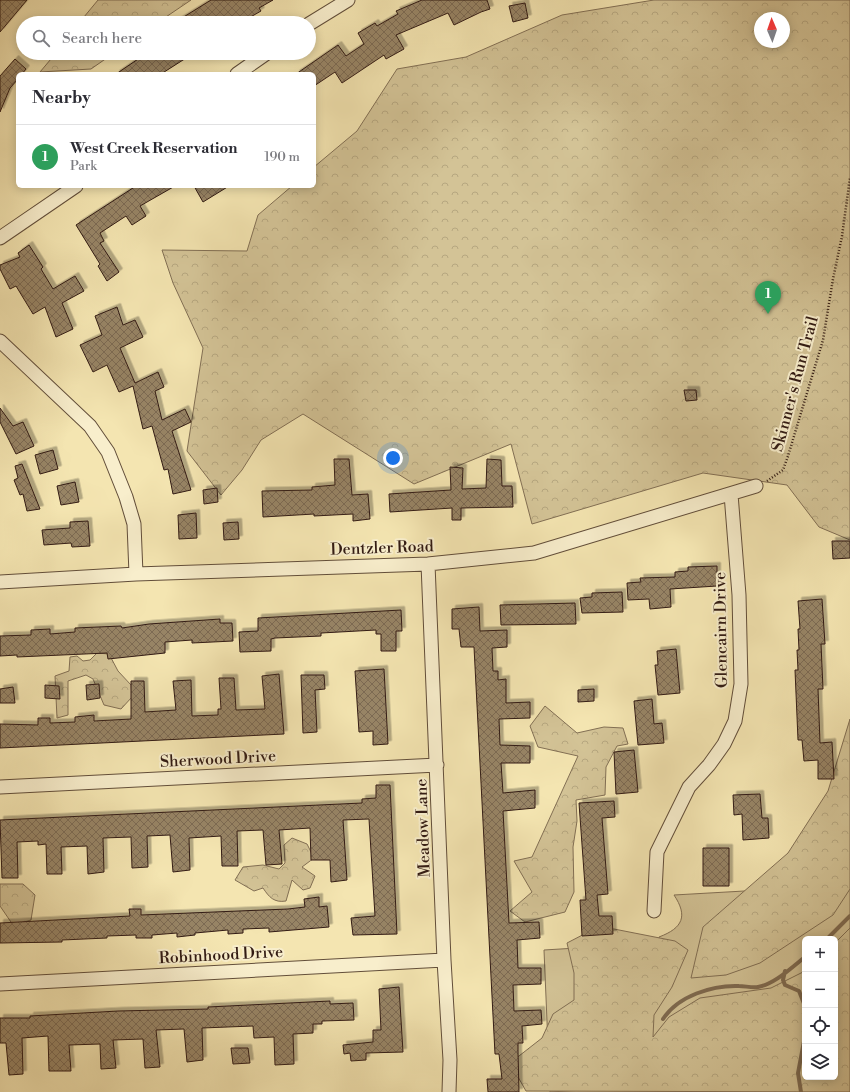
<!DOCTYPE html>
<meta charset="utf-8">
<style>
body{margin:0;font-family:"Libre Bodoni",serif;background:#f7f7f7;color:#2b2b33}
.controls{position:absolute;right:12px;bottom:12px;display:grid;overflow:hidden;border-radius:6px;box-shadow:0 2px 10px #0003}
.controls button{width:36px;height:36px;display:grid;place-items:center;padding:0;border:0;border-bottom:1px solid #e1e1e2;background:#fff;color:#2b2b33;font:20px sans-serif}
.compass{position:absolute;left:754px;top:12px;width:36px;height:36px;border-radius:50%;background:#fff;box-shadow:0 2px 10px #0003;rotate:358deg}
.you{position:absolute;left:393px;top:458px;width:14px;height:14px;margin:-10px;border:3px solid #fff;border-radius:50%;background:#1a73e8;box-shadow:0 0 0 6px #1a73e833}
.badge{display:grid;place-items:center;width:26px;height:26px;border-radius:50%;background:#1a73e8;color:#fff;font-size:13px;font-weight:700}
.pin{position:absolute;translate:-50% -33px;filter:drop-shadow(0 1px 2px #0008)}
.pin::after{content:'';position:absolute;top:21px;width:14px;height:12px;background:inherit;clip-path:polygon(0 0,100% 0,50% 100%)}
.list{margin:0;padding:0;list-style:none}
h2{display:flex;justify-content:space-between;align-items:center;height:52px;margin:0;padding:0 16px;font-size:17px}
h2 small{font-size:13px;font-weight:400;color:#7c7c81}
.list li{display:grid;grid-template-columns:26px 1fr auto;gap:12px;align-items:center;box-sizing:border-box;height:64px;padding:0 16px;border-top:1px solid #e1e1e2}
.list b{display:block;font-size:15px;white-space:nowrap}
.list p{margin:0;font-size:13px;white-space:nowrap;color:#7c7c81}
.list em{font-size:13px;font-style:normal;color:#7c7c81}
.icon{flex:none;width:22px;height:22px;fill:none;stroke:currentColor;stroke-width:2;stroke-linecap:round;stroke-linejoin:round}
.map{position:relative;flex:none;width:850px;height:1092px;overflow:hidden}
.search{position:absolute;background:#fff;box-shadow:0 2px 10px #0003;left:16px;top:16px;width:300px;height:44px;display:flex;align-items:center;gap:10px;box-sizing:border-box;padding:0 14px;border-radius:22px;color:#7c7c81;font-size:15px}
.panel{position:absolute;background:#fff;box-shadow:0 2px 10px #0003;left:16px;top:72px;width:300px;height:116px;border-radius:6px}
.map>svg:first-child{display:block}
.green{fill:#d3c396;stroke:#826f54}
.forest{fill:url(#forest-crowns);stroke:#826f54;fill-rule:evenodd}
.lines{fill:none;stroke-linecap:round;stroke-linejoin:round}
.stream{stroke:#7f6b51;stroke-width:4}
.building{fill:url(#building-cross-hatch);stroke:#321b13;filter:url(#shadow)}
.street-casing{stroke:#624e3a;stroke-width:15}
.path{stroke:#321b13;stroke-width:2.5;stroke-dasharray:1 2;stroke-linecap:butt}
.street{stroke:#f8eecc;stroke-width:13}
.labels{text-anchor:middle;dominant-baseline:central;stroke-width:4;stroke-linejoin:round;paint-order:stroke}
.street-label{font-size:16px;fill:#321b13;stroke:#f8eecc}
</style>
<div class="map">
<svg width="850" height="1092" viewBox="0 0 850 1092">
<defs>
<pattern id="forest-crowns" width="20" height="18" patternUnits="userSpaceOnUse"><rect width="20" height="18" fill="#d3c396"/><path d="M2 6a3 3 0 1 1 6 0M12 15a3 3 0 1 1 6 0" fill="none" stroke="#b6a780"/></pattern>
<pattern id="building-cross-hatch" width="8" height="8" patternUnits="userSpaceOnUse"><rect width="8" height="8" fill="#978465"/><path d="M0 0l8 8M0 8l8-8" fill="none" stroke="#7c6b52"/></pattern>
<filter id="shadow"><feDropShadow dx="3.5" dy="-3.5" stdDeviation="0" flood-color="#0004"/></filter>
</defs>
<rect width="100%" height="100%" fill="#f4e5b1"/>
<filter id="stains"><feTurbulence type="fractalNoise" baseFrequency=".005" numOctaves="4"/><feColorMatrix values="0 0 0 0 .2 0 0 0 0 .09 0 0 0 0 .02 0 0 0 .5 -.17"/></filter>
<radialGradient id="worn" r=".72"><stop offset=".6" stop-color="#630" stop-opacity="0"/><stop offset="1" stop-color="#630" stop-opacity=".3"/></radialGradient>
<path class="green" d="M850 885V990L835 1054V939H805V1077L550 1092 544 950 659 943V937C683 928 688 916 674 895Z"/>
<path class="forest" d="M98 0H191L157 23H79Z
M654 0H850V540L819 527 787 485 703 473 532 524 511 444 414 484 303 414 261 440 242 470 221 495 187 451 203 348 173 283 162 250 247 251 258 215 292 186H314V167L357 131 397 69 466 57 562 15ZM760 18H784V42H760Z
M56 53H114L91 69 40 72Z
M97 653 109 654 118 671 131 685 132 697 121 709 104 705 93 679 86 675 68 681V715L57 718 55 676 69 671 70 657 77 656 83 661 90 660Z
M545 706 577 733 604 727 623 728 628 744 617 746 606 767 605 795 576 800 577 821 573 847 574 892 565 912 525 922 510 911 532 892 514 861 532 857 578 756 538 747 530 726Z
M850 719V889L833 915 760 963 726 975 691 978 703 927 788 853 828 791Z
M292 838 307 844 314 858 302 867 315 876 310 888 303 890 292 880 286 901C274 903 269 897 263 888L254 891 235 880 243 867 263 865 279 869 285 863 284 845Z
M0 884H23L35 895 31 920 13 925 0 906Z
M850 928V1092L526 1091 510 1063 542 1038 553 1014 574 1000V973L567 943 594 929H614L675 941 688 950 672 987 654 1015 653 1037 669 1017 700 998 771 988 805 971V1077H835V943Z"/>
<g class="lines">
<path class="stream" d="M827 939 850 916
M785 971 783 980 785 985 799 991 805 1006
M663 1019C678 996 712 985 739 986 745 986 752 988 758 987 775 984 792 967 805 957
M801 1092 798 1073 805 1036"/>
</g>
<path class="building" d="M0 0H27L0 32Z
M211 0H273L259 8 261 11 240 23H174Z
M422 0H487L490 9 481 12 454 25 448 13 396 35 404 49 386 59 384 55 342 83 335 72 314 86V74H296L338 45 346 56 364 44 358 33 375 23 377 26 398 14 396 11Z
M525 3 528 18 513 22 509 6Z
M147 53H194L161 74H116Z
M15 59 26 69 22 74H18V79L10 88 0 112V76Z
M136 186H175L140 206 146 216 132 225 126 216 100 233 104 241 100 243 119 272 107 281 98 266 100 264 76 225Z
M194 186H229L203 202Z
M29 245 43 267 41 269 53 289 75 276 84 291 62 303 73 329 56 337 45 307 33 314 16 286 10 289 0 269V265L20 257 18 253Z
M117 307 123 325 135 320 143 337 120 348 135 383 158 372 164 387 155 391 162 420 185 409 191 422 172 431 191 490 173 494 168 469 164 470 152 426 143 429 133 386 119 392 107 365 93 372 80 345 102 335 95 316Z
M684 390H696L697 400 686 401Z
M0 408 13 426 23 422 34 446 16 454 0 422Z
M53 450 58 469 40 474 35 455Z
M334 459H349L352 495 368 494 370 519 353 521V514L314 516V514L263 517 262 491 312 490V487L335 485Z
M487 459 501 460 502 486H512L513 507 461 508V520H452V508L390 512 389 494 451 490 450 467 463 468 462 489 486 488Z
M22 464 40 509 27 511 23 494 20 495 14 480 18 478 15 466Z
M75 482 79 502 61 505 57 486Z
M217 488 218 502 204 504 203 490Z
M196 513 197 538 179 539 178 515Z
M88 521 90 546 72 547 71 543 44 545 42 530 70 528V522Z
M238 522 239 539 224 540 223 523Z
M832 541H850V558L833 559Z
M717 566V586L670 589 671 607 650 609 649 599 628 600 627 583 641 582 640 578 675 577V572L688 571V567Z
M622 592 623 612 582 613 580 598 592 597V593Z
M822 599 825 644H821L823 689H818L820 743 832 742 834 779H818V760L804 761 802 740H798L795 670H798L797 650H799L798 629H800L798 601Z
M575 603 576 624 501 625 500 605Z
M479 607 480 631 507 630V647L492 648 493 671H498V680L506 679V703L530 702V718L499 719 500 745 530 746V763H501L503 793 535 790V808L503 811 509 923 539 922 540 938 517 940 518 968H541V984L513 985 514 1011 541 1010 542 1024 522 1026 523 1043H518V1052L519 1092H488L487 1079H502L499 1054H495L474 647H461L459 629H452V609Z
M401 610 402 631H396V651H381V634H376V630L321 633V636L275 638 271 639V651L240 652 239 632 258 631V618Z
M220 619V623H232L233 641 192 643V640L165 642V653L108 659 107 653 17 657V655L0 656V636L31 635V630L50 629V634L75 632V628L121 626 122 628 149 624Z
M676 649 680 693 658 695 655 665H658L657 651Z
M384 669 388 744 373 745V731L359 732 355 671Z
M279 674 284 734 0 748V724L38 725V718H50V723L75 722V717L94 715V721L131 719V681H144L145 712 176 710 173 681 191 680 192 716 218 715V709H221L219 678H234L236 710 265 709 262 676Z
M301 675H324L325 689 315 690 317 732 303 733Z
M99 684 100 698 87 700 86 685Z
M45 685 59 686 60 699 45 698Z
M13 687 15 703H0V689Z
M594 689V701L578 702V690Z
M652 699 654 724 662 723 664 743 638 745 634 701Z
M634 750 638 792 616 794 614 752Z
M376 785H390L397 934 353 935 351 918 375 916 369 819 343 820 347 880 331 882 330 860H311L310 828 279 830 282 864 266 865 263 830 237 831 238 866H222L221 836 189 838 190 870 173 872 170 835 147 836 148 867 132 868 131 837 103 838 104 872 88 874 87 846 61 847 62 874H47L46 844 38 845V841L17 842 18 878H2L0 820 362 803V799L376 798Z
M760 794 762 818H768L769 838 743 840 742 814 734 815 733 795Z
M614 801 615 817 602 818 608 894 597 895 599 916H612L613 934 582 936 580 900H586L579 803Z
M703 848H729V886H703Z
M319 897V907L327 906 329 927 269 932V928L243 929V933L228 934V930L195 933V935L177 937V933L152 935V938H136V935L107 936V938L62 940V942L0 943V923L130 916 129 909H141V915L288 909 305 907 304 899Z
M399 987 403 1052 366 1053V1060L351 1061 350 1053 344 1054 343 1045 373 1042V1030H381L379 989Z
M330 1001V1004L353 1003 354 1020 322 1021V1024H313V1033L293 1034 294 1064 275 1065 274 1037 254 1038 253 1026 202 1028 203 1060 187 1062 184 1029 156 1030 160 1067 145 1068 143 1039 113 1040 116 1068 101 1069 100 1044 69 1045 71 1071H49L48 1036 22 1038 23 1074 9 1075 6 1043H0V1018H30V1016L118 1011 208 1009V1007Z
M231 1048H248L250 1063 233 1064Z"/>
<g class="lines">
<g class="street-casing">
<path id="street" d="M309 24 348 0
M237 74 267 53
M0 238 76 186
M0 341 90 426 108 452 126 497 134 524 136 574
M428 564 444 960 450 1060 449 1092
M0 582 136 574 428 564 534 553 756 486
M0 787 437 765
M654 911 657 852 689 787 709 765 724 744 735 721 741 684 739 595 731 494
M0 984 444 960"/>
</g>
<path class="path" d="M767 481 783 470 788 456 823 340 833 279 842 236 850 178"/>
<use href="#street" class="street"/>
</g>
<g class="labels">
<g class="street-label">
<text transform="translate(795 384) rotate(-75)">Skinner's Run Trail</text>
<text transform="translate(382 548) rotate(-2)">Dentzler Road</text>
<text transform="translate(721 630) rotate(-91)">Glencairn Drive</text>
<text transform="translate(218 759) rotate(-3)">Sherwood Drive</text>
<text transform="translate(423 828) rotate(-92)">Meadow Lane</text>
<text transform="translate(221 955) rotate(-3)">Robinhood Drive</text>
</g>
</g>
<rect width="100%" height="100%" filter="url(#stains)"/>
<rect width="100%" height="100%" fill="url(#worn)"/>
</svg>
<div class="controls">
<button>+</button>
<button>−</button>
<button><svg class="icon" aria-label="locate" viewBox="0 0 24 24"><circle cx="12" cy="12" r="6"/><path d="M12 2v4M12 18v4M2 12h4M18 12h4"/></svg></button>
<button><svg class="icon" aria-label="layers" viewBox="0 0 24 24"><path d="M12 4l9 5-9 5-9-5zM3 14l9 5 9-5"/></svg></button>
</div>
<svg class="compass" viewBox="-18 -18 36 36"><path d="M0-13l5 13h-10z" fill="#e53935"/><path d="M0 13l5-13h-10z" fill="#7c7c81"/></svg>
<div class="you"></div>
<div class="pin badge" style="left:768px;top:314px;background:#2e9e5b">1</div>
<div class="search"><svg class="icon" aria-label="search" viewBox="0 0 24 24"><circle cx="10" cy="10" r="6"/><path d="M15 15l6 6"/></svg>Search here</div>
<section class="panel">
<h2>Nearby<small></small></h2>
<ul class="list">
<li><span class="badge" style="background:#2e9e5b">1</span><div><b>West Creek Reservation</b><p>Park</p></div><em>190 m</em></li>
</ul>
</section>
</div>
